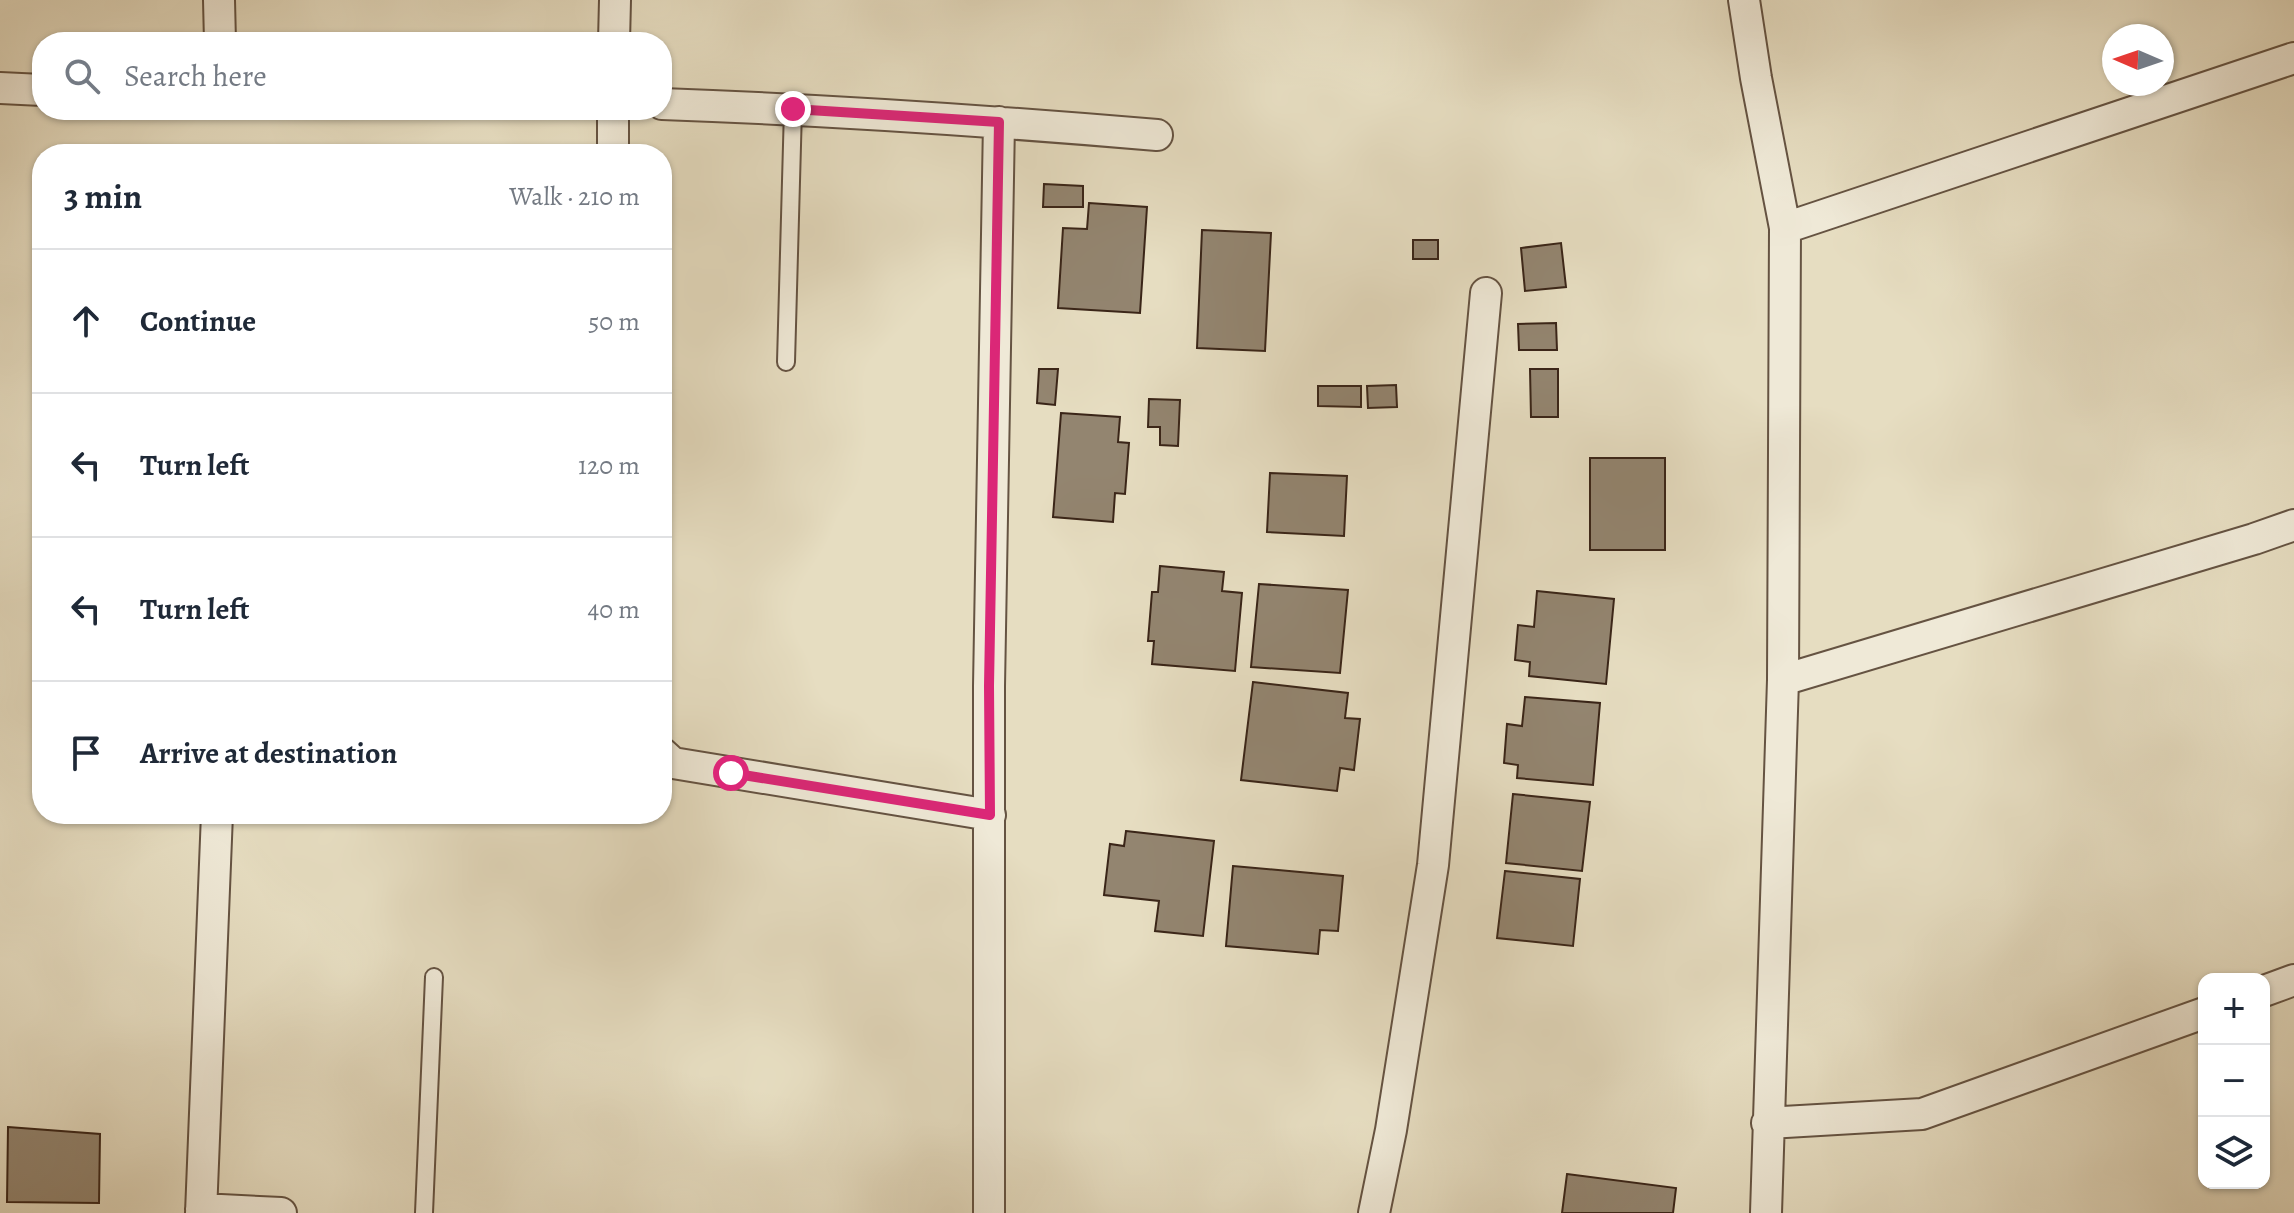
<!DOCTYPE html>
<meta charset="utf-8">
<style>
body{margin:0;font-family:Alegreya,serif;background:#f6f6f7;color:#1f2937}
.controls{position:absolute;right:24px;bottom:24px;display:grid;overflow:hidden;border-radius:16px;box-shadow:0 2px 6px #0004}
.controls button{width:72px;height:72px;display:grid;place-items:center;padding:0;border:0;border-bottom:2px solid #e0e1e3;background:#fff;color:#1f2937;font:40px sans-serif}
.compass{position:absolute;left:2102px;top:24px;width:72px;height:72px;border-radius:50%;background:#fff;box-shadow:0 2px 6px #0004;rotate:272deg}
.stop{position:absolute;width:24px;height:24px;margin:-18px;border:6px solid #db2777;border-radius:50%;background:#fff}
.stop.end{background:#db2777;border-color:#fff;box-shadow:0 2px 8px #0008}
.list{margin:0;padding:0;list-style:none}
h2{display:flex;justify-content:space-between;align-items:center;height:104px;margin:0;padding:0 32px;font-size:34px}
h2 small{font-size:26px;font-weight:400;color:#747a83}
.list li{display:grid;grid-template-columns:52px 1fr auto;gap:24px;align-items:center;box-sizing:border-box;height:144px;padding:0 32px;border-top:2px solid #e0e1e3}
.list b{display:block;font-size:30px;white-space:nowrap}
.list em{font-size:26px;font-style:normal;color:#747a83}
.icon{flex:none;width:44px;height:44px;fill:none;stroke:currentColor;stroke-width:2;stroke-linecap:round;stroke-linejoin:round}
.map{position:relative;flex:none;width:2294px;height:1213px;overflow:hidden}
.search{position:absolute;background:#fff;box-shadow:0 2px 6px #0004;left:32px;top:32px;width:640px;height:88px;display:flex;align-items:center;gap:20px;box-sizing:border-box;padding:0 28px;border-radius:32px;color:#747a83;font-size:30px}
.panel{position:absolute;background:#fff;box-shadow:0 2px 6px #0004;left:32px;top:144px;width:640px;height:680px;border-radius:32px}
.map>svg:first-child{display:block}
.building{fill:#938570;stroke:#3a2518;stroke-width:2}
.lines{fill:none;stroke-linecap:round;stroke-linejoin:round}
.service-casing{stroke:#655342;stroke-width:20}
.minor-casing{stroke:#655342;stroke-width:34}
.service{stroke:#efe9d7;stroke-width:16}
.minor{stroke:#efe9d7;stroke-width:30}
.route{stroke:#db2777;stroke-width:10}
</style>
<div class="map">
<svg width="2294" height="1213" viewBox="0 0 2294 1213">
<rect width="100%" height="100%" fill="#e6ddc1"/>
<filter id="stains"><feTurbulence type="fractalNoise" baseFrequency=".0025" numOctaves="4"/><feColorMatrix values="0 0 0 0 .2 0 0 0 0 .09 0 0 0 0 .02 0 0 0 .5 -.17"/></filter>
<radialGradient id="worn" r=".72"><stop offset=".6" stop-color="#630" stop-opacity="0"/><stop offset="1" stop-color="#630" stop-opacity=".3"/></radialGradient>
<path class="building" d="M1044 184 1083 186V207H1043Z
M1089 203 1147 207 1140 313 1058 308 1063 228 1087 229Z
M1202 230 1271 233 1265 351 1197 348Z
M1413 240H1438V259H1413Z
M1561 243 1566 287 1525 291 1521 248Z
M1556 323 1557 350H1519L1518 324Z
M1039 369H1058L1055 405 1037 403Z
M1530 369H1558V417H1531Z
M1396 385 1397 407 1368 408 1367 386Z
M1318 386H1361V407L1318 406Z
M1149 399 1180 400 1178 446 1160 445V427H1148Z
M1061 413 1120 417 1118 442 1129 443 1125 494 1115 493 1113 522 1053 517Z
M1590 458H1665V550H1590Z
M1270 473 1347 476 1344 536 1267 532Z
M1160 566 1224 572 1222 591 1242 593 1235 671 1152 664 1154 641H1148L1152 592H1158Z
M1259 584 1348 590 1340 673 1251 667Z
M1537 591 1614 599 1606 684 1529 676 1530 662 1515 660 1518 625 1534 627Z
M1253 682 1348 693 1345 718 1360 719 1354 770 1340 768 1337 791 1241 780Z
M1525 697 1600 703 1593 785 1517 778 1518 765 1504 763 1507 724 1522 726Z
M1513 794 1590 802 1582 871 1506 863Z
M1126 831 1214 841 1203 936 1155 931 1159 901 1104 895 1110 844 1124 846Z
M1233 866 1343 876 1338 931 1320 930 1318 954 1226 946Z
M1505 871 1580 879 1573 946 1497 938Z
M8 1127 100 1134 99 1203 7 1202Z
M1567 1174 1676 1188 1673 1213H1562Z"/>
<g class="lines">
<g class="service-casing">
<path id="service" d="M786 362 793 109
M424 1213 434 977"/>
</g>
<g class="minor-casing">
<path id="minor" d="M219 0 220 42
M1744 0 1756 78 1785 228 1783 680 1766 1213
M614 42 615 0
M0 88 42 90
M662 104C827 110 992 121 1157 135
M613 110V154
M1785 228 2294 58
M1783 680 2254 539 2294 525
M662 753 673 763 990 815
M2264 991 2294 980
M1767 1123 1922 1114 2204 1013
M201 1209 281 1213
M201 1213 217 814
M989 1213V686L999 122
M1374 1213 1391 1130 1433 865 1486 293"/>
</g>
<use href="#service" class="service"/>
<use href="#minor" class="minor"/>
</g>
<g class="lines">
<path class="route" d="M731 773 990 815 989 686 999 122 793 109"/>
</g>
<rect width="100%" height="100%" filter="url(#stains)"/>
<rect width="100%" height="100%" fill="url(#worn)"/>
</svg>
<div class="controls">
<button>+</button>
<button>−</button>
<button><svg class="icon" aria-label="layers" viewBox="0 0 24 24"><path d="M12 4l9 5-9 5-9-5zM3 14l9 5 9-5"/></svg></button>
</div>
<svg class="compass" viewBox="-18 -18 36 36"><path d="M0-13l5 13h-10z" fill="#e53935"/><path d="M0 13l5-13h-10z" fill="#747a83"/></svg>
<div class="stop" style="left:731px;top:773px"></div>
<div class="stop end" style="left:793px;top:109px"></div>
<div class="search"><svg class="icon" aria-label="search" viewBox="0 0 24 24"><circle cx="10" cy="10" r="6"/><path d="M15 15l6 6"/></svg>Search here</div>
<section class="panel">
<h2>3 min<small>Walk · 210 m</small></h2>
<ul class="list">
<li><svg class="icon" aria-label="ahead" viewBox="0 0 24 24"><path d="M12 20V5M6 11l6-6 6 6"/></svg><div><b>Continue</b></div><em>50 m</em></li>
<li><svg class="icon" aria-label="left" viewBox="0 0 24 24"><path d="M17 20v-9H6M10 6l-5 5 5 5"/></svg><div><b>Turn left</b></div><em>120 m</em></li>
<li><svg class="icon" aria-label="left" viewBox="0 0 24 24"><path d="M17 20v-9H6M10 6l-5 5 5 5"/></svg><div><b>Turn left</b></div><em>40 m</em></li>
<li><svg class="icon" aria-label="arrive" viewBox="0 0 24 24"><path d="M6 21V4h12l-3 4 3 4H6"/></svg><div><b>Arrive at destination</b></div></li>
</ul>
</section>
</div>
